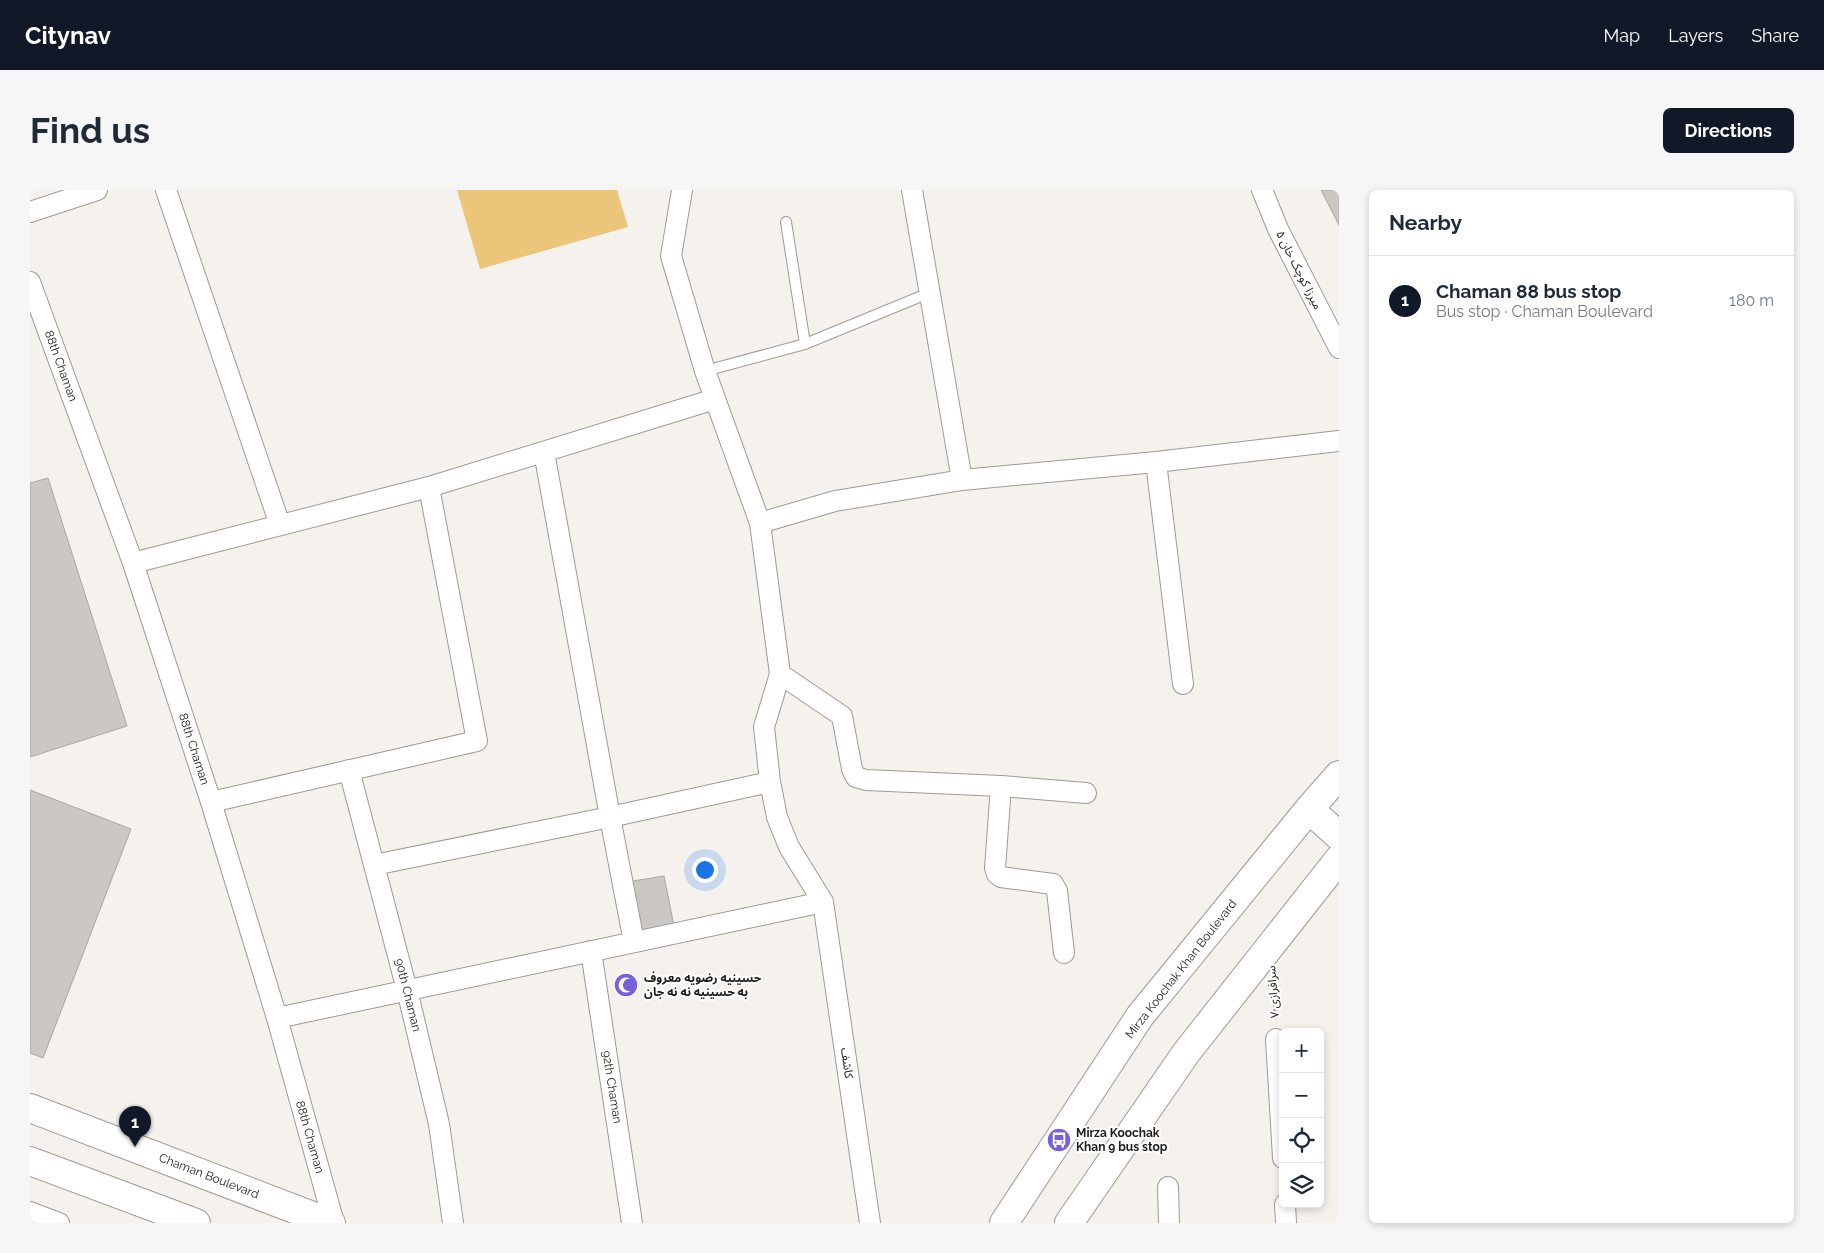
<!DOCTYPE html>
<meta charset="utf-8">
<style>
body{margin:0;font-family:Raleway,"Noto Sans Arabic",sans-serif;background:#f6f6f7;color:#1f2937}
.controls{position:absolute;right:15px;bottom:15px;display:grid;overflow:hidden;border-radius:8px;box-shadow:0 2px 8px #0003}
.controls button{width:45px;height:45px;display:grid;place-items:center;padding:0;border:0;border-bottom:1px solid #e0e1e3;background:#fff;color:#1f2937;font:25px sans-serif}
.you{position:absolute;left:674px;top:679px;width:18px;height:18px;margin:-12px;border:4px solid #fff;border-radius:50%;background:#1a73e8;box-shadow:0 0 0 8px #1a73e833}
.badge{display:grid;place-items:center;width:32px;height:32px;border-radius:50%;background:#111827;color:#fff;font-size:16px;font-weight:700}
.pin{position:absolute;translate:-50% -41px;filter:drop-shadow(0 1px 2px #0008)}
.pin::after{content:'';position:absolute;top:26px;width:18px;height:15px;background:inherit;clip-path:polygon(0 0,100% 0,50% 100%)}
.list{margin:0;padding:0;list-style:none}
h2{display:flex;justify-content:space-between;align-items:center;height:65px;margin:0;padding:0 20px;font-size:21px}
h2 small{font-size:16px;font-weight:400;color:#747a83}
.list li{display:grid;grid-template-columns:32px 1fr auto;gap:15px;align-items:center;box-sizing:border-box;height:90px;padding:0 20px;border-top:1px solid #e0e1e3}
.list b{display:block;font-size:19px;white-space:nowrap}
.list p{margin:0;font-size:16px;white-space:nowrap;color:#747a83}
.list em{font-size:16px;font-style:normal;color:#747a83}
.icon{flex:none;width:28px;height:28px;fill:none;stroke:currentColor;stroke-width:2;stroke-linecap:round;stroke-linejoin:round}
.map{position:relative;flex:none;width:1309px;height:1033px;overflow:hidden;border-radius:8px}
header{display:flex;align-items:center;gap:30px;box-sizing:border-box;height:70px;padding:0 25px;background:#111827;color:#fff}
header strong{font-size:24px}
nav{display:flex;gap:28px;margin-inline-start:auto;font-size:18px}
.intro{display:flex;align-items:center;justify-content:space-between;box-sizing:border-box;height:120px;padding:0 30px}
h1{margin:0;font-size:35px}
.button{padding:12px 22px;border-radius:8px;background:#111827;color:#fff;font-size:18px;font-weight:700}
main{display:flex;gap:30px;padding:0 30px}
aside{flex:1;background:#fff;border-radius:8px;box-shadow:0 2px 8px #0003}
.map>svg:first-child{display:block}
.green{fill:#eac57a}
.building{fill:#cbc8c3;stroke:#a9a6a2}
.lines{fill:none;stroke-linecap:round;stroke-linejoin:round}
.service-casing{stroke:#9d9a96;stroke-width:12}
.minor-casing{stroke:#9d9a96;stroke-width:22}
.secondary-casing{stroke:#9d9a96;stroke-width:30}
.path{stroke:#a7a5a2;stroke-width:3;stroke-dasharray:2.5 2.5;stroke-linecap:butt}
.service{stroke:#fff;stroke-width:10}
.minor{stroke:#fff;stroke-width:20}
.secondary{stroke:#fff;stroke-width:28}
.labels{text-anchor:middle;dominant-baseline:central;stroke-width:4;stroke-linejoin:round;paint-order:stroke}
.street-label{font-size:12px;fill:#1c1c1a;stroke:#fff}
.poi-label{font-size:12px;font-weight:bold;fill:#1c1c1a;stroke:#fff;text-anchor:start}
</style>
<header>
<strong>Citynav</strong>
<nav><a>Map</a><a>Layers</a><a>Share</a></nav>
</header>
<div class="intro"><h1>Find us</h1><a class="button">Directions</a></div>
<main>
<div class="map">
<svg width="1309" height="1033" viewBox="0 0 1309 1033">
<rect width="100%" height="100%" fill="#f5f2ee"/>
<path class="green" d="M427 0H587L598 37 450 79Z"/>
<path class="building" d="M1291 0H1309V35Z
M18 288 97 536 0 567V293Z
M0 600 101 639 13 868 0 863Z
M634 686 644 736 608 743 597 692Z"/>
<g class="lines">
<g class="service-casing">
<path id="service" d="M756 32 775 154
M675 181 775 154 899 103"/>
</g>
<g class="minor-casing">
<path id="minor" d="M136 0 250 335
M652 0 641 66 675 181 730 333 750 484 734 537 740 592 747 627 759 657 793 712 840 1033
M882 0 932 290
M1232 0 1248 39 1309 158
M0 22 67 0
M0 92 103 373 181 612 247 828 304 1033
M514 262 580 627 604 752
M1126 272 1153 494
M730 333 805 311 932 290 1126 272 1309 251
M103 373 399 297 685 209
M750 484 812 526 822 579 826 587 836 590 971 596 1056 603
M319 580 377 800 409 934 423 1033
M971 596 965 678 967 684 971 687 1023 694 1027 701 1034 763
M181 612 447 551 399 297
M344 675 580 627 740 592
M561 761 602 1033
M247 828 793 712
M1246 849 1253 968
M1138 997 1139 1033
M1255 1014 1256 1033
M0 1022 29 1033"/>
</g>
<g class="secondary-casing">
<path id="secondary" d="M1279 619 1309 646
M0 918 301 1033
M0 971 166 1033
M974 1033 1110 826 1279 619 1309 585
M1039 1033 1156 863 1309 669"/>
</g>
<path class="path" d="M1243 794 1245 828"/>
<use href="#service" class="service"/>
<use href="#minor" class="minor"/>
<use href="#secondary" class="secondary"/>
</g>
<defs>
<g id="mosque-disc" transform="scale(1.25)"><circle r="9.5" fill="#7660db" stroke="#fff"/><path d="M3.5-4.9A6 6 0 1 0 3.5 4.9A5 5 0 1 1 3.5-4.9Z" fill="#fff"/></g>
<g id="bus-disc" transform="scale(1.25)"><circle r="9.5" fill="#7660db" stroke="#fff"/><path d="M-5-6H5V4H4V6H2V4H-2V6H-4V4H-5ZM-3.5-4V0h7V-4ZM-3.5 1.2v1.5H-2V1.2ZM2 1.2v1.5H3.5V1.2Z" fill="#fff"/></g>
</defs>
<g fill-rule="evenodd">
<use href="#mosque-disc" x="596" y="795"/>
<use href="#bus-disc" x="1029" y="950"/>
</g>
<g class="labels">
<g class="street-label">
<text transform="translate(1269 80) rotate(63)">میرزا کوچک خان ۵</text>
<text transform="translate(31 176) rotate(70)">88th Chaman</text>
<text transform="translate(164 559) rotate(72)">88th Chaman</text>
<text transform="translate(1151 779) rotate(-52)">Mirza Koochak Khan Boulevard</text>
<text transform="translate(1243 802) rotate(-94)">سرافرازی ۷</text>
<text transform="translate(378 805) rotate(76)">90th Chaman</text>
<text transform="translate(817 873) rotate(82)">کاشف</text>
<text transform="translate(582 897) rotate(81)">92th Chaman</text>
<text transform="translate(280 947) rotate(74)">88th Chaman</text>
<text transform="translate(179 986) rotate(21)">Chaman Boulevard</text>
</g>
<g class="poi-label">
<text x="614" y="788">حسینیه رضویه معروف<tspan x="614" dy="14">به حسینیه نه نه جان</tspan></text>
<text x="1046" y="943">Mirza Koochak<tspan x="1046" dy="14">Khan 9 bus stop</tspan></text>
</g>
</g>
</svg>
<div class="controls">
<button>+</button>
<button>−</button>
<button><svg class="icon" aria-label="locate" viewBox="0 0 24 24"><circle cx="12" cy="12" r="6"/><path d="M12 2v4M12 18v4M2 12h4M18 12h4"/></svg></button>
<button><svg class="icon" aria-label="layers" viewBox="0 0 24 24"><path d="M12 4l9 5-9 5-9-5zM3 14l9 5 9-5"/></svg></button>
</div>
<div class="you"></div>
<div class="pin badge" style="left:105px;top:957px">1</div>
</div>
<aside>
<h2>Nearby<small></small></h2>
<ul class="list">
<li><span class="badge">1</span><div><b>Chaman 88 bus stop</b><p>Bus stop · Chaman Boulevard</p></div><em>180 m</em></li>
</ul>
</aside>
</main>
